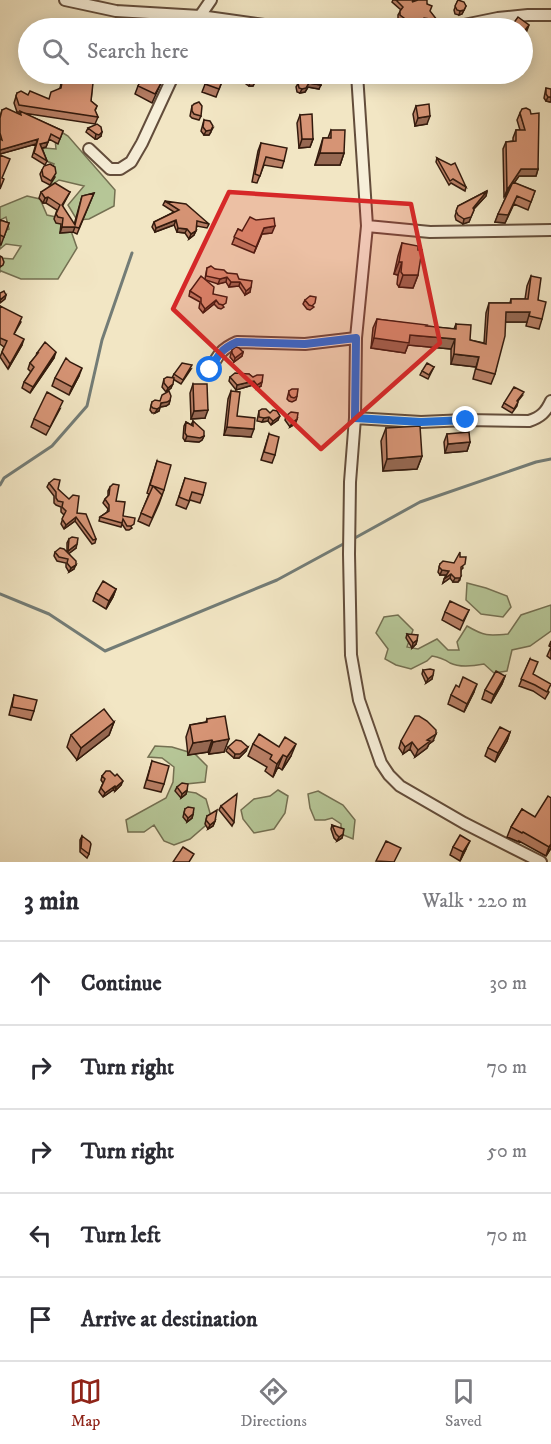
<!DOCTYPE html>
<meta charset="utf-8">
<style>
body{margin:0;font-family:"IM FELL DW Pica",serif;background:#f2f2f3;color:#2b2b33}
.stop{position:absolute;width:18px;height:18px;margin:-14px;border:4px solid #1a73e8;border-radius:50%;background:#fff}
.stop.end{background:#1a73e8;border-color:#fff;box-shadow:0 2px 6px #0008}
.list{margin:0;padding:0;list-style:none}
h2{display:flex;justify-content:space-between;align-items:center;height:78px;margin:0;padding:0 24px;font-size:26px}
h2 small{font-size:20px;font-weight:400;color:#7c7c81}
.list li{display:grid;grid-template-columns:39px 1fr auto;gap:18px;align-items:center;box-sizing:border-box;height:84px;padding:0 24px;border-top:2px solid #e1e1e2}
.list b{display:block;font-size:22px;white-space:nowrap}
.list em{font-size:20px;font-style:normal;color:#7c7c81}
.icon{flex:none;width:33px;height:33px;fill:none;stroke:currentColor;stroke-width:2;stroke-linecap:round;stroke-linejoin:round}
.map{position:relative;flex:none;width:551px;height:862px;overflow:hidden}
.search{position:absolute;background:#fff;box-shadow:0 3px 15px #0003;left:18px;right:18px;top:18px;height:66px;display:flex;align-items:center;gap:15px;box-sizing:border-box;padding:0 21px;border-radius:33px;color:#7c7c81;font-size:22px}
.sheet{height:498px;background:#fff}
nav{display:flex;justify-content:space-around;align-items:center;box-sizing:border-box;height:84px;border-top:2px solid #e1e1e2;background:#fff;font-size:16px;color:#7c7c81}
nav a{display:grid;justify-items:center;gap:3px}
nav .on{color:#8f2418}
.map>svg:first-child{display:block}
.green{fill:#b6c697;stroke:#747052;stroke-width:1.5}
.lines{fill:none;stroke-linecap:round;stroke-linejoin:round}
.stream{stroke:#737c76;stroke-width:3}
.minor-casing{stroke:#634d3b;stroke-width:14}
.minor{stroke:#f7efd9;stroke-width:10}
.wall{fill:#b87f65;stroke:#331a0d;stroke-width:1.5}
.shaded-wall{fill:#966852;stroke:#331a0d;stroke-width:1.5}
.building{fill:#d69475;stroke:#331a0d;stroke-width:1.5}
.route{stroke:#1a73e8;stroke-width:8}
.marked{fill:#d62828;fill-opacity:0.2;stroke:#d62828;stroke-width:4.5;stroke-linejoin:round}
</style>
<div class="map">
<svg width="551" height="862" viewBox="0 0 551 862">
<rect width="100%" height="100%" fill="#f2e6c4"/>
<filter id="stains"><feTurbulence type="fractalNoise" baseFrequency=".00333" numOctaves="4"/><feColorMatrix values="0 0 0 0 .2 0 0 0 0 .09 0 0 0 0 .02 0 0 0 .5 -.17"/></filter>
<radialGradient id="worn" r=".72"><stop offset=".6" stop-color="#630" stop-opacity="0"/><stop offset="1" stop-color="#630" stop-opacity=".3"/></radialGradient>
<path class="green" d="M63 133 68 136 115 190 114 206 89 219 77 220 68 205 84 186 59 180 50 186 45 180 54 164 34 156 44 148 56 149 55 139Z
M27 196 40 199 47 215 56 217 70 228 77 248 58 279H21L1 271 0 272V258L13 259 21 246 6 244 0 249V233L9 229 6 217 0 220V207Z
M467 583 486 588 507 596 511 607 503 617 481 614 466 600Z
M551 605V631L530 646 512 650 507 671 494 673 484 664C474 666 460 668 450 663 444 659 439 657 432 656L427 661 411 669 396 665 385 659 388 649 376 633 384 617 398 615 413 630 407 647 418 649 437 639 448 650H459L457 642 467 626C484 636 488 636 508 634L521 615Z
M155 746 172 747 195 754 207 766 205 782 186 784 183 791 196 793 206 799 212 820 190 839 174 845 164 841 154 825 144 832H128L126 820 166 798 173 782 174 767 162 758 148 757Z
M278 790 288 796 285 813 274 829 254 833 243 819 241 810 254 799 270 796Z
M318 791 343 805 355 820 353 839 341 834V824L332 818 325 820H315L310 808 308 794Z"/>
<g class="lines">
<path class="stream" d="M0 485 4 478 52 446 87 406 102 340 132 253
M353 539 420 502 536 462 551 459
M0 594 49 614 105 651 277 580 347 542"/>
<g class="minor-casing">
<path id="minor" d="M65 0 116 11 200 16 286 28
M194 28 200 16 211 0
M449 28 498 18 528 15H551
M357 74 367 226 356 338 355 418 350 482 349 554 351 655 359 700 381 763 389 775 400 786 464 823 541 862
M89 149 110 169H120L131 162 142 143 174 74
M367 226 430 232 551 230
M210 370C218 355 221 349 237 342L305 344 356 338
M355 418 421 422 466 420 529 421C541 417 546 412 551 401"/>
</g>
<use href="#minor" class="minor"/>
</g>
<path class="wall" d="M393 0H416L415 1 427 4 430 12 437 20 435 24 423 22 419 28 412 25 407 28H401L403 23 398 19V15L401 10 392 2Z
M458 0 466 6 462 14 459 15 455 14 454 10Z
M55 74H78L93 77 91 101 97 106 95 111 98 117 95 124 23 113 63 131 58 144 49 139 46 147 42 148 47 161 45 165 32 157 36 144 0 154V117L2 110 19 114V112H17L14 103 17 93 49 99 60 88 61 84 53 79Z
M209 74H225L216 97 202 92Z
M301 74H328L327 76 320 81 319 89 308 87 305 92 300 93 297 92 296 87 302 77Z
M247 75 255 82 253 86H249L246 84 245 80Z
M161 83 152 103 135 94 138 86Z
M546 88 550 102 546 101 544 98Z
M192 106 201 116 199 120 192 118 190 116Z
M416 106 427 124 415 126 413 114Z
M520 113 538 169 536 176H519L514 183 535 191 528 210 514 204 505 223 495 222 508 192 504 197 503 149 506 142 513 141V138L516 130H520L517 120Z
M300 115 313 139 310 147 299 148 297 123Z
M204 120 211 132 209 135H204L201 131Z
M88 128 101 136 97 139H95L86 132Z
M331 130 344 153 340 165H315L319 151 323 138H328Z
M261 143 284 161 282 168 264 165 257 183 252 182 258 151Z
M437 158 466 187 465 191 451 183 449 185 436 162Z
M42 170 55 177 50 185 42 181 40 174Z
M487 191 486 196 473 210 469 222 463 224 456 220 455 216 458 206Z
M41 192H70L62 207 74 225 82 196 94 193 77 234 73 232 60 233 61 224 56 223 54 219 57 210 46 203H43L39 198Z
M165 201 209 224 207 228 197 226 194 235 189 239 185 233 177 232 174 225 155 232 152 227 154 222 174 212 163 205Z
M0 220 9 223 1 245H0Z
M238 229 242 231 272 233 262 234 254 253 232 244Z
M402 243 418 250V275L413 288 399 287 397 284 398 275 394 274 398 256Z
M207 268 215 269 227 273 239 279 250 292 245 295 239 286 229 287 226 282 218 284 206 280 213 294 224 307 221 309 218 308 214 304 203 313 199 308 200 302 189 296 190 291 205 279Z
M531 276 538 300 542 319 539 329 526 326 527 322H505L495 374 491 384 473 379 476 367 451 364V349L408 345 405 353 371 348 373 328 377 319 426 326 454 329 456 324 470 340 484 343 486 313 489 303H510L511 299H525L527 286Z
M305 300 314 307 310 310 307 309 303 304Z
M0 306 21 322 14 334 22 345 8 369 0 357 4 347 0 344Z
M232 350 243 352 242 356 234 362 230 357Z
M37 353 54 358 30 393 22 388 24 382 31 372 28 369 30 363 36 356Z
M434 367 428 379 420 375 422 371Z
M191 369 181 384 173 379 171 388 166 392 162 387 164 379 172 378 174 374Z
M249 374 261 386 256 389 253 385 236 390 229 381 230 377Z
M79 376 69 395 52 386 55 378Z
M193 384 205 418 191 419 190 393Z
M231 391 237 416 251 437 224 435 228 399Z
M289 391 297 396 296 400 292 402 289 401 287 399Z
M522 396 518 401 517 406 512 413 502 407 504 403Z
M170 400 169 404 166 406 160 407 159 411 155 413H152L150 410 152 402Z
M60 409 46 435 31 427 34 419Z
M259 411 270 413 278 420 271 425 268 421 262 422 257 421Z
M286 416 297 419 295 424 290 427 285 420Z
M193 421 204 436 202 440 199 442 185 441 183 438 184 426 186 422 191 425Z
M386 428 422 456 417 469 383 471 381 441Z
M269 434 275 455 272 463 261 460Z
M447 434 470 442 467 451 445 453 444 442Z
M157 461 164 490 159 504 149 526 138 521 149 494 147 493Z
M185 478 203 495 200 503 190 500 186 509 176 505Z
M49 483 58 489 77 513 96 539 95 543 92 544 75 521 64 529 61 524 64 515 61 512V507L56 505 54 503V496L47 487Z
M110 487 123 516 132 528 129 530H126L122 524 121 527 99 521 100 517 107 512 108 509 103 503 105 499 108 496V491Z
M69 539 76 548 69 553 74 569 69 572 66 567V563L57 561 54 556 55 552 67 551V543Z
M460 557 463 568 461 570 460 580 458 582H453L450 578 443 583 446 575H440L438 572 440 564 454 563Z
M116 589 113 597 106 609 93 601 96 593Z
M469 610 460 630 442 620 445 612Z
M407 634 417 640 416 644 412 648 406 638Z
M551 641V659L547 656 551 647 549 646Z
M530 659 533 674 549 692 545 699 533 691 519 686Z
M423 670 432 679 426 683 422 674Z
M505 676 502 684 491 703 482 699 485 690Z
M459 687 474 692 464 712 448 704 451 695Z
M14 695 34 711 31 720 9 715Z
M207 719 224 752 209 754 208 752 188 755 186 737 190 725 206 722Z
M114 722 109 735 77 760 67 747 71 735Z
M510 732 507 741 495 762 485 756 488 748Z
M401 741H433L429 744 427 748 415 757 410 749 403 754 399 748Z
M253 744 291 756 282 770 278 767 273 777 265 771 267 767 248 756Z
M228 747 246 751 239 758H234L226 751Z
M152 761 164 784 161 792 144 788Z
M102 776 121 785 115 791 113 790 103 797 99 792 103 783 101 780Z
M177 787 187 790 186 794 181 798 175 791Z
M221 806 234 822 232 826 219 810Z
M185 809 193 814 192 818 187 822 183 817Z
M522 809 551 848 546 856 519 841V842L507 837 511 827Z
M207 816 215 821 213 826 208 829 205 824Z
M332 825 343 834 342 838 337 841 334 838 331 829Z
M82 836 89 854 87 858 80 852V840Z
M453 847 466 849 460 861 450 855Z"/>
<path class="shaded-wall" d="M464 10 462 14 459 15 460 11Z
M414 21 412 25 407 28H402Z
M529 25 526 33 522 38V34Z
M326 74H328L327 76 318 83 320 79Z
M257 78 253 86H249L250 82Z
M309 83 321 85 319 89 308 87 305 92 300 93 302 89Z
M548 97H551V101L550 102 546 101Z
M430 116 427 124 415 126 418 118Z
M213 128 209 135H204L206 131Z
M102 132 101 136 97 139H95L96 134Z
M38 139 36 144 0 154V150Z
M302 139H313L310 147 299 148Z
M48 142 46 147 39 149 40 144Z
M320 153H344L340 165H315Z
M521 169H538L536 176H519L504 197 507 190Z
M487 191 486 196 471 212 473 208Z
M517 196 505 223 495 222 498 214Z
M48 197 46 203H43L45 198Z
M474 210 469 222 463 224 464 219Z
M176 220 174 225 155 232 156 228Z
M275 226 272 233 262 234 254 253 264 228Z
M62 227H75L73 232 60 233Z
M178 228 187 229 185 233 177 232Z
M196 231 194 235 189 239 191 234Z
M399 262H402L398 275 394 274Z
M403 275H418L413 288 399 287Z
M227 277 226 282 218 284 220 279Z
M231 282H240L239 286 229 287Z
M251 287 250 292 245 295 246 291Z
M6 295 5 299 0 303V300Z
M216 300 214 304 203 313 205 309Z
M506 312H530L527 322H502Z
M410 335 455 339 451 349 408 345 405 353 371 348 374 338Z
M24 339 22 345 8 369 10 364Z
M56 352 54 358 30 393 33 387Z
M243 352 242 356 234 362 235 358Z
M454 354 479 357 476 367 451 364Z
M82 368 79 376 69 395 72 387Z
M254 381 253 385 236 390 237 385Z
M262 382 261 386 256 389 257 385Z
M173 384 171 388 166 392 168 388Z
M170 400 169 404 166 406 160 407 159 411 155 413 161 403Z
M208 410 205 418 191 419 194 411Z
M280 416 278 420 271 425 273 421Z
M269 417 268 421 262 422 264 418Z
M297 419 295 424 290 427 292 423Z
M227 427 254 429 251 437 224 435Z
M187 436H204L202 440 199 442 185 441Z
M470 442 467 451 445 453 448 444Z
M422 456 417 469 383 471 387 459Z
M76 517 75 521 64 529 66 525Z
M77 544 76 548 67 555 68 551Z
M76 565 74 569 69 572 71 568Z
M442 570 449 571 447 575H440Z
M451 574 450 578 443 583 444 579Z
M461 576 458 582H453L455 578Z
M116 589 113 597 106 609 109 601Z
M417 640 416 644 412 648 413 643Z
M433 675 432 679 426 683 428 679Z
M505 676 502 684 491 703 494 695Z
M477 684 474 692 464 712 467 704Z
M114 722 109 735 77 760 81 748Z
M510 732 507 741 495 762 498 753Z
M436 734 433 741 429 744 427 748 415 757 418 750 427 740Z
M229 739 224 752 209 754 213 742Z
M212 740 208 752 188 755 193 743Z
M412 742 410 749 403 754 405 747Z
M296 744 291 756 282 770 287 757Z
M248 747 246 751 239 758H234L235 754Z
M283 755 278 767 273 777 277 764Z
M123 781 121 785 115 791 116 787Z
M115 786 113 790 103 797 105 793Z
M187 790 186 794 181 798 182 794Z
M193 814 192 818 187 822 188 818Z
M215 821 213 826 208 829 210 825Z
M343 834 342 838 337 841 339 837Z
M470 841 460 861 463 852Z
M551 844V848L546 856 549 847Z"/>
<path class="building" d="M396 0H414L412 2 418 0H427V4L432 6 430 11 437 20 424 18 421 25 414 21 402 28 404 18 400 15V11L403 7Z
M458 0 464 2 466 6 464 10 460 11 457 10 455 6Z
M518 17 529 25 522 34V28H510Z
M247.5 77a4.5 4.5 0 1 1 9 0a4.5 4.5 0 1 1-9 0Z
M58 74H94L91 101 97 106 95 110 98 117 19 105 16 96 17 93 21 91 28 95 30 91 49 99 51 92 61 88 63 77Z
M144 74 161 83 155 94 138 86Z
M209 74H225L219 89 205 84Z
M303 74H326L320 79 321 85 309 83 306 88 302 89 299 88 298 83Z
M546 88 551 89V97H548L546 94Z
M199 102 202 106 201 116 194 114 192 111V106L194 104Z
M429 104 430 116 418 118 416 106Z
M6 108 21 115 20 111 63 131 60 139 51 134 48 142 40 144 47 161 34 153 38 139 0 150V139L2 140 0 133V118L2 110Z
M526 108 530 110 531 114 539 113 538 169H521L507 190 506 142 516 141V130H525L520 113 522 109Z
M312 114 313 139H302L300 115Z
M204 120 210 121 213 126 211 130 206 131 203 127Z
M97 124 101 127 102 132 99 135 96 134 88 128Z
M331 130H345L344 153H320L323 138H331Z
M261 143 287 148 284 161 266 157 260 176 255 174Z
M0 155 10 159 2 178 4 179 0 189Z
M437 158 451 165 455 163 466 187 453 179 450 181Z
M50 164 55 167 56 173 51 181 43 176 42 170 44 166Z
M513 182 535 191 531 202 517 196 508 215 498 214Z
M55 183 70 192 62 205 75 225 82 196 94 193 79 228 75 227H62L63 218 58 217 56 214 60 205 48 197 45 198 41 192Z
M487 191 473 208 474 210 471 217 464 219 458 215 456 211 458 206Z
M165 201 186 204 209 224 197 221 196 231 191 234 187 229 178 228 176 220 156 228 154 222 179 210Z
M250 217 256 220 274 218 275 226 264 228 256 247 234 237 238 229 242 231Z
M0 220 9 223 4 237 0 235Z
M402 243 418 246V250H422L418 275H403L401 272 402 262H399Z
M0 256 2 257 4 262 3 265 0 267Z
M211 266 215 269 224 270 227 273 237 274 239 279 252 281 251 287 246 291 240 282H231L227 277 220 279 206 276 207 268Z
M201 276 214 287 213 294 227 297 226 303 223 305 219 304 216 300 205 309 201 303V298L190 291Z
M531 276 541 278 538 300 546 302 542 319 529 316 530 312H506L505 336 495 374 476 369 479 357 454 354 455 339 410 335 409 343 374 338 377 319 427 325 426 326 456 329V324L471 325 470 340 486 344 489 303H511V299H528Z
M4 291 6 295 0 300V293Z
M310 296 316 297 315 303 312 306 309 305 305 300Z
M0 306 22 317 14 334 24 339 10 364 2 352 7 341 0 338Z
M45 342 56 352 33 387 24 382 34 367 30 363 38 353H37Z
M236 347 239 348 243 352 235 358 232 353V350Z
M66 358 70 362 82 368 72 387 55 378Z
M182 363 192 365 183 380 174 374Z
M427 363 434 367 429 375 422 371Z
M235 373 249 374 253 377 257 375H263L262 382 257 385 254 381 237 385 230 377Z
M167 377 174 378 173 384 168 388 164 383V379Z
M193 384H207L208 410 194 411Z
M514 387 524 392 517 401 518 402 514 409 504 403Z
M292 389H298L297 396 294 398 291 397 289 394V391Z
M169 391 171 396 170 400 167 402 161 403 160 407 157 409 153 408 151 406 152 402 155 400 160 401 162 395Z
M231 391 240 392 237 416 255 418 254 429 227 427Z
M47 392 63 401 50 427 34 419Z
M262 409H266L270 413 273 410 277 411 280 416 273 421 269 417 264 418 259 417V411Z
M291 412 298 413 297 419 292 423 286 416Z
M193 421 204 431V436L200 438 187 436 185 433 186 422 193 426Z
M420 426 422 456 387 459 386 428Z
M469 432 470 442 448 444 447 434Z
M269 434 279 437 275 455 264 452Z
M157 461 171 465 164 490 153 486 162 495 152 518 141 513 153 486 150 485Z
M185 478 206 483 203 495 192 492 189 501 179 497Z
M54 479 60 480 58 489 69 499 73 495 79 496 77 513 86 514 96 539 93 540 76 517 66 525 62 519 66 511 62 507 63 502 58 501 56 498V492L49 483Z
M113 484 119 485 116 501 125 502 123 516 135 518 134 524 131 526H127L123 519 122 523 100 517 109 511V505L105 499 109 495 110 487Z
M72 537 78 538 77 544 68 551 69 539Z
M60 548 64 549 76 561V565L71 568 67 563 68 559 59 557 55 552Z
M460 552V557H466L465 564 461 567V576L460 578H455L451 574 444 579 449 571 442 570 439 567 440 564 443 561 454 563Z
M103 581 116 589 109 601 96 593Z
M450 601 469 610 463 621 445 612Z
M407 634 418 635 417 640 413 643Z
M530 659 538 662 533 674 551 684 547 692 535 685 521 679Z
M430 669 434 670 433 675 428 679 423 670Z
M496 671 505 676 494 695 485 690Z
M463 677 477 684 467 704 451 695 456 685 459 687Z
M14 695 37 700 34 711 12 707Z
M104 709 114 722 81 748 71 735Z
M225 716 229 739 213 742 212 740 193 743 190 725 207 722V719Z
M415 716H419L427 721 436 730V734L427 740 430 741 418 750 412 742 405 747 401 741Z
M500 727 510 732 498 753 488 748Z
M259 734 279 747 285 737 296 744 287 757 283 755 277 764 270 759 272 755 253 744Z
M236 740 241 741 248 747 240 754H235L228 747Z
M152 761 169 766 164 784 147 780Z
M106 771H110L115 776 117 774 123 781 116 787 115 786 105 793 101 788 105 779 102 776Z
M182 783 188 784 187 790 182 794 177 787Z
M237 794 234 822 221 806Z
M548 796 551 798V844L549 847 523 832 522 833 511 827 522 809 535 817Z
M188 807 194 808 193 814 188 818 184 813 185 809Z
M217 810 215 821 210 825 206 820 207 816Z
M332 825 344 829 343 834 339 837 336 834Z
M460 835 470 841 463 852 453 847Z
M82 836 90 842 91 844 89 854 81 848Z
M386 841 401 848 394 862 376 861Z
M183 847 194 854 189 862H173Z"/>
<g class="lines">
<path class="route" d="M210 370C218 355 221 349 237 342L305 344 356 338 355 418 421 422 466 420"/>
</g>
<path class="marked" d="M229 192 411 204 440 343 321 449 173 309Z"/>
<rect width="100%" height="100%" filter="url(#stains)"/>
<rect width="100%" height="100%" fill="url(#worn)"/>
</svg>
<div class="stop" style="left:210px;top:370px"></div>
<div class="stop end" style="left:466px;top:420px"></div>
<div class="search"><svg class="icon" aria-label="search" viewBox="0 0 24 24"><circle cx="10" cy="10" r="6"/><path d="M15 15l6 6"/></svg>Search here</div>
</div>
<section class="sheet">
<h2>3 min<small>Walk · 220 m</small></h2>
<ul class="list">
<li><svg class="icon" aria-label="ahead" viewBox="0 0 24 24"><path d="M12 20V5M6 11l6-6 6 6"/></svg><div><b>Continue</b></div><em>30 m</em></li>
<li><svg class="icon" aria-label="right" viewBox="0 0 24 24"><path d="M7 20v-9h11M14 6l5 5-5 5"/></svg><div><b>Turn right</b></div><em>70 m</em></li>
<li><svg class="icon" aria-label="right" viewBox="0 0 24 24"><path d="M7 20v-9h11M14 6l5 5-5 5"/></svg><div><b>Turn right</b></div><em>50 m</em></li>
<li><svg class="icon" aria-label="left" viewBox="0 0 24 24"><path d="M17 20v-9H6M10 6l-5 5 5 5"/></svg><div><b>Turn left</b></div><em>70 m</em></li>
<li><svg class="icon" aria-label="arrive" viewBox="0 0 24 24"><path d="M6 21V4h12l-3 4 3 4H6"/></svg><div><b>Arrive at destination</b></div></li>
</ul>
</section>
<nav>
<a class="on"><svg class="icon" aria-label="map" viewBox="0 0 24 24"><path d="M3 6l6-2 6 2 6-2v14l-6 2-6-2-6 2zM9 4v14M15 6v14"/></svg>Map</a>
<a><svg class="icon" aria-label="directions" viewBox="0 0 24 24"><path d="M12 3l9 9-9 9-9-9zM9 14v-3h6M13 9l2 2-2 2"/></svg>Directions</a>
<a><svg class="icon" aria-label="saved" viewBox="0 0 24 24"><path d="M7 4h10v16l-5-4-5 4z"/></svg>Saved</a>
</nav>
